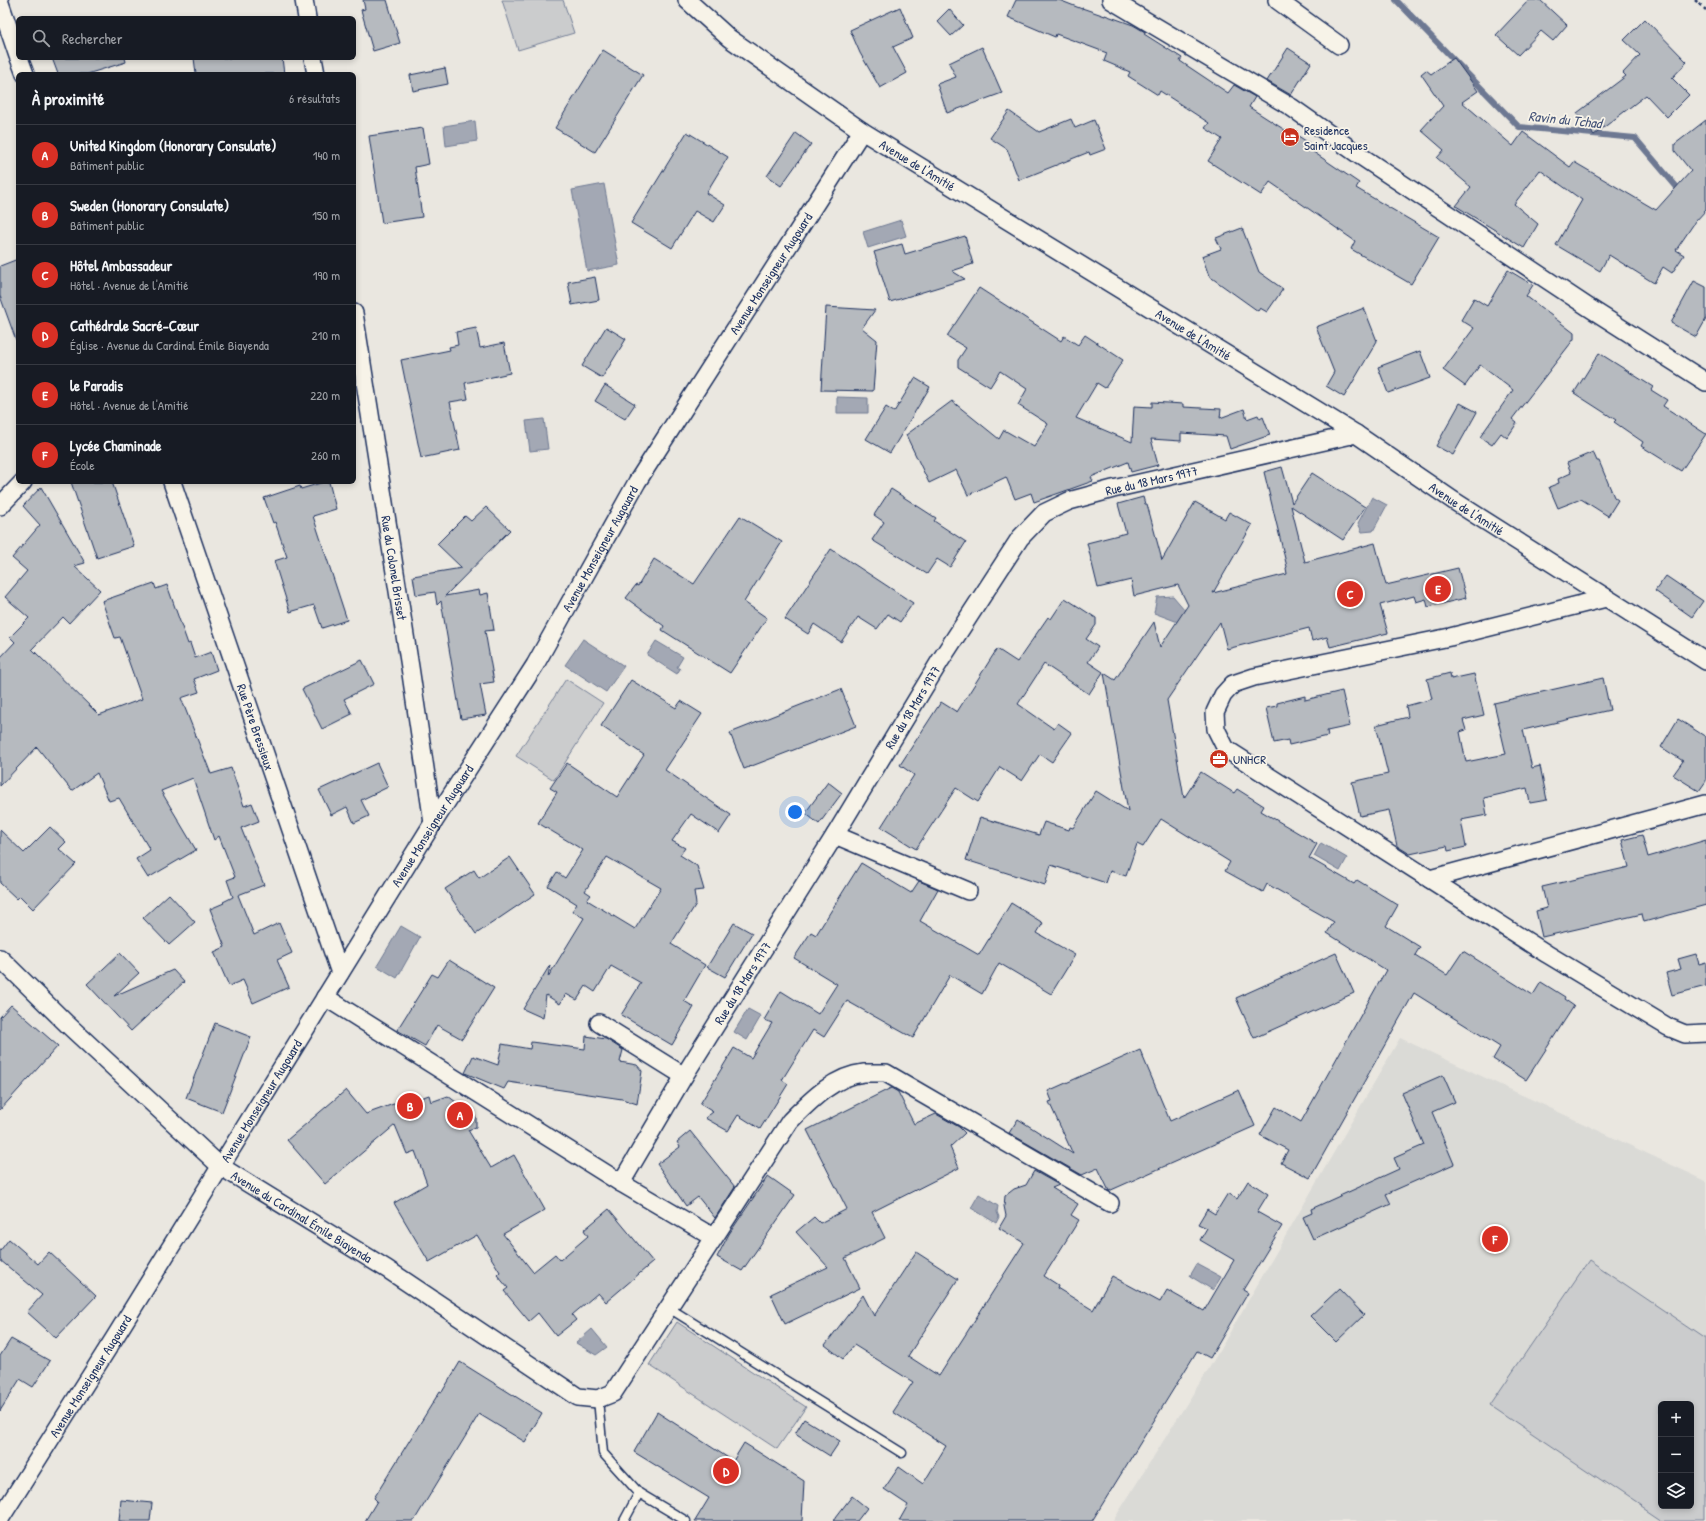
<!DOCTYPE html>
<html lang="fr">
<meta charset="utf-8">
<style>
body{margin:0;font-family:"Patrick Hand",sans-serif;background:#20242c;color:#f1f3f6}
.controls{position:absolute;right:12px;bottom:12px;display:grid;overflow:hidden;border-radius:6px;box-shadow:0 2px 6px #0003}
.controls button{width:36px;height:36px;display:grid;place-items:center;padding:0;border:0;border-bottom:1px solid #363941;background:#171b24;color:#f1f3f6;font:20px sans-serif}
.you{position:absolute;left:795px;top:812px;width:14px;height:14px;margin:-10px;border:3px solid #fff;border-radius:50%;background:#1a73e8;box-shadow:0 0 0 6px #1a73e833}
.badge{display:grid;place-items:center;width:26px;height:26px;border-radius:50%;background:#d93025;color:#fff;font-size:13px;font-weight:700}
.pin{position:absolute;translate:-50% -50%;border:2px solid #fff;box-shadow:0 1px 4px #0006}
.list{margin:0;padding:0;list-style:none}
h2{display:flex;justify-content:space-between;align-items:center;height:52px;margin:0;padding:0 16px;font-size:17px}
h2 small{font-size:13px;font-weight:400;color:#9ea1a6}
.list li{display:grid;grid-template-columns:26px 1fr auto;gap:12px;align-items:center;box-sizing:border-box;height:60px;padding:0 16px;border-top:1px solid #363941}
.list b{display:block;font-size:15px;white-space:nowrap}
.list p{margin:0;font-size:13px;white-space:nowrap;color:#9ea1a6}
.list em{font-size:13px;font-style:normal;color:#9ea1a6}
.icon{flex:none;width:22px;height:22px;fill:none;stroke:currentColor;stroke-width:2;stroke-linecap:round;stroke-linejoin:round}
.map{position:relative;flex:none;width:1706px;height:1521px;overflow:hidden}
.search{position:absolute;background:#171b24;box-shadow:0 2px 6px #0003;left:16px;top:16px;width:340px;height:44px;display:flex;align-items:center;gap:10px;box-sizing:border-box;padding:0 14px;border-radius:6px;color:#9ea1a6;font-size:15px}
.panel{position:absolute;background:#171b24;box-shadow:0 2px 6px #0003;left:16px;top:72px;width:340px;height:412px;border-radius:6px}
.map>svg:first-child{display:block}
.built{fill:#dadad6;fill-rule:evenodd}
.green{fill:#cbcccd;stroke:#737e96;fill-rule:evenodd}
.water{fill:#a3a8b4;stroke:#6d7892}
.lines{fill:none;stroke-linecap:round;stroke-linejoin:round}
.stream{stroke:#6d7892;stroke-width:6}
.building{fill:#b6babf;stroke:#1b2f5e;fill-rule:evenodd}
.service-casing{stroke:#1b2f5e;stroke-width:11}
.minor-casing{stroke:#1b2f5e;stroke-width:20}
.path{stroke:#1b2f5e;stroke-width:2.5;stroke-dasharray:3 3;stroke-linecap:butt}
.service{stroke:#f7f3e8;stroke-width:8}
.minor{stroke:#f7f3e8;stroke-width:17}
.labels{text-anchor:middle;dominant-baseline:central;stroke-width:3.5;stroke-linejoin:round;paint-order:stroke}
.poi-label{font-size:13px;fill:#1b2f5e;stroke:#f7f3e8;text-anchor:start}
.street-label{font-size:13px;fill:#1b2f5e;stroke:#f7f3e8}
.water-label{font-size:14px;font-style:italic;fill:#445378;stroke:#f7f3e8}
</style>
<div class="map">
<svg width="1706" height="1521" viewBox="0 0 1706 1521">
<rect width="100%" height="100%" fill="#eae7e0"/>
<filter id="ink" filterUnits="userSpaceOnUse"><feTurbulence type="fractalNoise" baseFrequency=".025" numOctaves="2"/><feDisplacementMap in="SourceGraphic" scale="8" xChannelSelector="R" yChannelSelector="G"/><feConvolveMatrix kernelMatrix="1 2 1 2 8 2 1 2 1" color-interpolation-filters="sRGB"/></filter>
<g filter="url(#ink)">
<path class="built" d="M1400 1038 1706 1181V1521H1113L1211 1365ZM1661 1404H1691V1506H1661Z"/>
<path class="green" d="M502 0H563L574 33 518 50Z
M566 679 603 703 554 780 516 756Z
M1589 1260 1706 1339V1521H1662L1490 1405ZM1661 1404H1691V1506H1661Z
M677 1322 806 1407 777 1449 649 1365Z"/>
<path class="water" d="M475 121 477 141 446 146 444 126Z
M604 184 619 265 587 271 572 190Z
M901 220 906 236 868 248 863 232Z
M837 397 868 398V413H837Z
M544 419 548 449 530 451 526 421Z
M1372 497 1387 505 1373 531 1362 532 1358 523Z
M1173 596 1191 617 1186 625 1154 613 1157 597Z
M583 639 624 666 606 692 565 665Z
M656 641 683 657 677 667 680 669 677 674 647 655Z
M1321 843 1347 858 1340 871 1314 856Z
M401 926 420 937 397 978 377 966Z
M748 1009 761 1016 747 1040 734 1032Z
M979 1194 998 1206 997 1212 999 1217 996 1223 971 1208Z
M1197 1264 1221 1277 1213 1290 1190 1276Z
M592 1329 607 1347 596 1355 576 1343Z"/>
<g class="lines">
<path class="stream" d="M1396 0 1519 127 1635 138 1681 192"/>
</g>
<path class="building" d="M363 0H387L400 43 373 51 361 10 365 9Z
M1016 0H1059L1082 9V8L1105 16V15L1133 25 1145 32 1144 34 1182 58 1180 61 1228 93 1234 85 1255 97 1249 107 1288 132 1289 130 1309 143 1306 147 1359 183 1356 188 1439 237 1411 284 1351 249 1355 241 1270 182 1261 195 1208 161 1222 139 1205 128 1209 123 1160 91 1158 95 1128 76 1130 72 1104 61 1107 53 1056 34 1055 37 1008 17Z
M1529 0H1540L1567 25 1553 41 1541 31 1518 55 1496 35Z
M900 7 913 38 893 47 907 73 880 88 860 53 850 30Z
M949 9 963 25 951 36 937 21Z
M1645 19 1687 62 1672 78 1689 95 1667 117 1646 95 1594 135 1577 113 1626 76 1623 73 1640 55 1624 40Z
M982 47 1002 93 947 113 937 84 956 77 949 63Z
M1288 48 1311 63 1291 95 1267 81Z
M603 50 643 75 595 152 555 128Z
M52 58H125L126 62 87 74H58Z
M194 58H282L284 74H196Z
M1454 58 1478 91 1462 102 1513 146 1523 132 1570 167 1574 162 1656 210 1691 171 1675 151V144L1706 120V210L1695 222 1676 250 1684 255 1672 273 1663 267 1654 283 1609 255 1600 271 1556 245 1582 200 1540 170 1514 204 1538 224 1524 248 1456 206 1471 187 1437 158 1444 150 1421 130 1443 106 1421 74 1426 70 1431 74Z
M445 68 448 84 413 91 410 75Z
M1009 111 1039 132 1071 119 1075 128 1094 120 1106 149 1090 155 1089 152 1019 180 1007 149 990 138Z
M423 128 429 164 415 167 422 217 382 223 369 136Z
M687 132 728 157 706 193 725 205 714 222 695 211 672 248 631 223Z
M796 133 811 144 781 186 767 176Z
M1242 228 1259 272 1283 289 1267 312 1260 308 1258 311 1209 276 1202 256 1221 249 1216 238Z
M965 236 973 264 952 271 965 279 890 302 874 252 902 244 905 254Z
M18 259V339L16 340 0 296V266Z
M1508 270 1533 285 1526 296 1574 333V339L1512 419 1517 423 1507 438 1501 433 1492 445 1480 437 1513 390 1480 365 1465 386 1443 370 1474 328 1461 320 1474 298 1487 306Z
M595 277 599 300 572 305 568 282Z
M1694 281 1706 287V319L1696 337 1671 323Z
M979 288 1061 341 1064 336 1078 345 1085 335 1123 360 1105 388 1097 383 1076 418 1132 442 1134 406 1152 407V402L1183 404V407L1221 409 1220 418 1244 409 1247 419 1258 415 1260 419 1263 417 1270 435 1230 449 1226 436 1181 433V441L1151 439 1158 465 1131 472 1128 462 1091 477 1093 481 1034 502 1031 493 1015 499 1006 477 968 495 956 470 929 483 906 435 952 401 999 439 1004 430 1034 447 1048 424 1018 405 1027 389 1000 371 990 387 958 367V360L966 348 947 336Z
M826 307 875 310 862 328 877 340 873 391 821 390Z
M1364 308 1377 341 1344 397 1326 386 1334 372 1316 327Z
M606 327 626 339 602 378 582 366Z
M476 328 480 348 504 343 510 373 465 383 468 399 450 402 460 450 421 458 401 360 450 350 449 347 458 345 456 332Z
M1420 351 1430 378 1388 393 1378 367Z
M1599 353 1653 387 1651 390 1667 400 1663 406 1706 434 1681 471 1641 446 1643 442 1614 422 1616 420 1574 393Z
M915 378 930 387 890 453 866 439 886 407 894 412Z
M605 385 635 404 625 419 595 401Z
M1460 403 1477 412 1453 455 1436 446Z
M1593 452 1597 461H1599L1614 497 1618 500 1608 516 1581 499 1558 508 1549 487 1559 483 1558 479 1571 473 1567 463Z
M1282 467 1292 503 1312 473 1365 507 1343 540 1291 506 1305 562 1375 543 1386 585 1458 568 1466 598 1428 607 1426 599 1416 602 1414 596 1380 605 1388 633 1330 647 1327 637 1312 641 1309 628 1227 649 1220 622 1167 700 1184 798 1201 772 1234 793 1237 789 1264 806 1261 811 1317 844 1309 858 1354 884 1357 880 1398 905 1386 926 1420 947 1415 955 1447 975 1463 951 1533 995 1541 982 1565 997 1564 999 1574 1006 1526 1080 1493 1059 1500 1047 1414 993 1310 1178 1281 1163 1288 1150 1260 1135 1276 1107 1301 1122 1386 970 1327 933 1334 922 1267 884 1263 892 1225 871 1230 862 1161 819 1143 847 1137 844 1126 876 1110 871 1106 883 1051 865 1045 885 966 860 980 817 1039 835 1044 822 1069 830 1070 827 1073 828 1096 791 1128 811 1104 673 1115 680 1154 622 1160 647 1188 605 1178 585 1134 596 1131 580 1098 588 1087 543 1126 533 1118 504 1143 497 1145 504H1147L1162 560 1195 502 1225 519 1229 512 1252 525 1213 593 1287 574 1286 568 1287 567 1264 472Z
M71 482H112L134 546 97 558Z
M324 482H329L336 509 313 516 347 620 322 628 314 605 290 612 274 561 287 557 275 522 273 523 264 498 300 486 301 489Z
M41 487 85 563 74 566 100 590 69 623 63 617 32 649 99 715 142 699 120 637 115 638 102 601 154 583 156 589 167 585 188 644 190 643 195 658 211 652 217 670 194 679 199 692 181 698 211 774 231 768 244 806 252 803 259 821 241 828 264 885 238 895 254 935 279 923 292 953 277 960 289 987 253 1003 243 980 229 986 214 952 225 947 210 909 224 903 223 902 233 897 227 880 235 877 219 836 214 840 193 778 161 791 196 850 148 878 136 859 150 850 119 798 109 801 97 773 72 791 37 747 0 786V658L15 642 10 637 29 618 5 597 27 571 12 558 40 525 23 506Z
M891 489 936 518 934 521 966 542 950 567 937 559 927 574 872 540 884 522 874 515Z
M486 507 510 530 445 596 479 590 480 595 488 593 494 630 485 631 494 682 480 684 486 715 461 719 441 601 437 605 435 592 416 595 413 576 462 568 437 544 465 516 471 521Z
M740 516 782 542 744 602 767 618 730 673 662 630 664 626 626 598 636 585 638 586 654 559 694 584Z
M831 549 913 603 900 622 888 614 877 629 858 617 841 642 814 624 808 634 785 619Z
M1666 576 1703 601 1692 617 1655 591Z
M1065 598 1096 618V625L1086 639 1098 647 1088 662 1103 672 1089 694 1044 664 1018 704 1054 729 1058 723 1072 733 1052 762 1040 754 1022 781 1000 767 978 802 956 788 916 849 881 827 914 775 900 765 941 702 957 712 997 649 1017 662 1048 617 1051 619Z
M362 660 374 684 344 699 352 714 322 729 302 689Z
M1450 673 1451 679 1474 674 1484 715 1463 720 1466 730 1460 732 1466 762 1506 754 1494 703 1603 678 1610 710 1523 730 1532 768 1540 766 1547 800 1530 803 1527 788 1484 798 1487 815 1461 820 1466 847 1448 851 1447 846 1410 854 1397 846 1389 810 1360 816 1352 782 1388 774 1376 725 1408 717 1406 706 1432 699 1427 679Z
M631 680 676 708 681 701 702 714 665 770 731 815 719 833 691 814 672 841 685 848 680 855 697 866 704 890 694 891 696 904 671 944 705 965 684 1001 694 1007 672 1045 621 1015 641 983 611 966 595 992 586 986 577 1000 566 994 560 1004 546 995 543 1018 523 1009 550 965 548 977 584 918 572 911 577 904 548 886 557 872 565 878 583 850 538 823 557 792 550 788 567 763 617 797 644 755 601 726ZM607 857 661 888 635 929 587 900 591 895 585 891Z
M841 689 856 726 744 769 730 733Z
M1342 691 1350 726 1327 731 1328 736 1289 745 1288 740 1274 743 1266 708 1277 706V703L1305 696V700Z
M1678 719 1706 737V781L1699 791 1673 775 1683 761 1661 747Z
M377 763 388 787 361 800 369 816 354 823 347 807 331 815 319 790Z
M828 782 842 793 819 824 805 813Z
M50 827 66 842 59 849 76 864 33 909 20 896 17 899 0 883V830L24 853Z
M1642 835 1648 857 1706 840V905L1644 922 1642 914 1542 937 1536 911 1547 908 1542 887 1629 867 1622 840Z
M510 857 535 894 476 934 445 889 474 870 479 878Z
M861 863 911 893 919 881 938 889 920 921 979 955 1011 903 1043 923 1037 933 1075 955 1051 994 999 963 982 994 950 975 913 1038 847 1001 824 1037 813 1030 782 1080 788 1084 760 1129 738 1115 728 1131 705 1118 713 1112 700 1104 734 1048 751 1058 772 1023 764 1020 781 991 818 1014 837 984 794 958 811 932 816 935Z
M169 894 195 922 169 945 143 918Z
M734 923 752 933 725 977 707 967Z
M120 953 139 973 114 996 173 970 184 982 131 1031 87 984Z
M1336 953 1354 993 1254 1038 1236 998Z
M1696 954 1699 964 1706 962V986L1672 995 1666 973 1681 969 1678 959Z
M449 960 494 988 462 1039 437 1025 425 1046 397 1030 432 974 438 977Z
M11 1005 58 1046 0 1110V1017Z
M215 1023 251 1037 222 1112 186 1098Z
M586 1036 606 1039 623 1050 620 1062 637 1065 642 1071 637 1104 622 1099 508 1082 504 1089 465 1073 473 1056 498 1065 502 1044 530 1049 531 1042 585 1049Z
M1140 1050 1170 1121 1239 1090 1255 1126 1109 1191 1098 1168 1082 1175 1009 1133 1018 1119 1073 1154 1049 1102 1052 1101 1048 1091Z
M1443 1075 1455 1102 1432 1112 1454 1164 1386 1194 1391 1204 1313 1239 1303 1217 1312 1213 1311 1209 1399 1169 1394 1158 1424 1145 1402 1093Z
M891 1088 898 1092 914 1124 936 1114 959 1127 965 1133 950 1147 959 1168 872 1212 885 1238 845 1258 860 1288 785 1324 771 1294 828 1267 796 1232 814 1217 820 1223 847 1209 807 1130Z
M346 1090 366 1114 410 1098 412 1101 429 1095 431 1102 448 1096 476 1117V1127L468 1130 491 1168 514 1155 545 1210 503 1234 533 1272 555 1254 560 1260 588 1236 584 1230 609 1209 653 1262 606 1302 598 1293 572 1315 576 1320 556 1336 538 1313 529 1321 504 1291 508 1288 497 1275 500 1272 477 1235 429 1262 394 1203 427 1184 415 1151 407 1154 395 1125 325 1184 287 1140Z
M690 1131 735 1187 715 1218 698 1197 686 1206 657 1164 680 1147 677 1142Z
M1034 1171 1059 1185 1052 1188 1078 1204 1071 1215 1079 1220 1044 1276 1058 1285 1057 1288 1093 1310 1112 1276 1160 1302 1167 1290 1204 1311 1234 1260 1200 1240 1207 1228 1198 1224 1207 1209 1215 1214 1228 1193 1237 1199 1248 1181 1268 1194 1257 1212 1282 1226 1243 1290 1248 1293 1210 1358 1197 1351 1092 1521H899L908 1505 884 1489 899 1467 923 1484 946 1446 893 1412 913 1382 854 1345 843 1359 825 1345 863 1295 874 1316 916 1252 958 1279 908 1356 939 1376 1024 1243 999 1228 1006 1216 1004 1206 1005 1196 1014 1189 1026 1185Z
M768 1176 795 1195 742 1271 717 1257 729 1234Z
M9 1239 38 1264 49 1252 96 1296 56 1338 27 1312 42 1295 0 1260V1251Z
M1339 1289 1364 1315 1336 1342 1310 1316Z
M11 1339 50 1361 33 1387 20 1379 0 1411V1356Z
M460 1362 542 1413 525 1442 479 1414 414 1521H365L377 1501 374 1498 440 1391 442 1392Z
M657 1412 733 1461 744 1443 804 1481 802 1521H695L709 1498 634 1452Z
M804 1419 840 1441 830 1456 795 1434Z
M852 1496 867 1508 857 1521H833Z
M121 1500 152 1503 150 1521H119Z"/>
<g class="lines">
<g class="service-casing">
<path id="service" d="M669 1308 902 1453
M598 1399 603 1453 639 1493 686 1521
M624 1521 639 1493"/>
</g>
<g class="minor-casing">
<g id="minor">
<path d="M304 0 307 18"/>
<path id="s1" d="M687 0 729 38 862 131 1356 434 1454 501 1706 661"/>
<path d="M1111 0 1291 107 1362 157 1588 307 1706 382"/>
<path d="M1277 0 1339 45"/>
<path d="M0 3 18 56"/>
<path d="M19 58 25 74"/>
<path d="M313 58 316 74"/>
<path id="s2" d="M354 313 410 667 433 823"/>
<path id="s3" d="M172 482 340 973"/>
<path d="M0 506 23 482"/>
<path d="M1606 598 1450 637 1254 677 1233 684 1223 695 1215 712 1216 729 1226 749 1547 954 1668 1027 1685 1034 1706 1033"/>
<path d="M835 835 968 891"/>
<path d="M1430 879 1706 804"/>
<path id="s4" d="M0 958 67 1024 220 1166 387 1269 578 1397 598 1399 613 1393 790 1121C810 1101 834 1076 864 1073 871 1073 879 1073 886 1073L1110 1203"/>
<path d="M325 997 621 1183 713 1237"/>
<path d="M599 1023 684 1076"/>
<path id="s5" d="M621 1183 684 1076 835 835 940 661 1020 538 1044 513 1069 501 1113 489 1356 434"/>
<path id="s6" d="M0 1519 115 1337 433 823 535 665 637 482 862 131"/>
</g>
</g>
<path class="path" d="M1695 0 1706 10"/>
<use href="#service" class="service"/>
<use href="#minor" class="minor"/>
</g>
</g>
<defs>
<g id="hotel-disc" transform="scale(1)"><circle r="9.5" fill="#c8321e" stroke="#f7f3e8"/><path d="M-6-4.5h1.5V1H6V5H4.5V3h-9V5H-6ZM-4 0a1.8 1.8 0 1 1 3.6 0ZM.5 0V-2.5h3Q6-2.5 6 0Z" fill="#fff"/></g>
<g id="office-disc" transform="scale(1)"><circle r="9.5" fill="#c8321e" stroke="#f7f3e8"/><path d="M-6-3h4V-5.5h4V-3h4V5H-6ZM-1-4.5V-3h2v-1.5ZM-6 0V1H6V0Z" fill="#fff"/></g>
</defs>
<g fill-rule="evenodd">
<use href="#hotel-disc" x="1290" y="137"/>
<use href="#office-disc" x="1219" y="759"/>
</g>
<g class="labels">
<g class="poi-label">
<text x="1304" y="130">Residence<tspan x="1304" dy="15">Saint Jacques</tspan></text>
<text x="1233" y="759">UNHCR</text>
</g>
<g class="street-label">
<text stroke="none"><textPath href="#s1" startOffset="284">Avenue de l'Amitié</textPath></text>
<text stroke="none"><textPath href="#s6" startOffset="1465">Avenue Monseigneur Augouard</textPath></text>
<text stroke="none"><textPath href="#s1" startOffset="608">Avenue de l'Amitié</textPath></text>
<text stroke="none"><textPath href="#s5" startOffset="906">Rue du 18 Mars 1977</textPath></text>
<text stroke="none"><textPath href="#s1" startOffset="932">Avenue de l'Amitié</textPath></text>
<text stroke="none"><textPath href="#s6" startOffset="1141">Avenue Monseigneur Augouard</textPath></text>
<text stroke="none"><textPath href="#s2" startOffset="258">Rue du Colonel Brisset</textPath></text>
<text stroke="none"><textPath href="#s5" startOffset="558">Rue du 18 Mars 1977</textPath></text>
<text stroke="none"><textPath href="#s3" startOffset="259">Rue Père Bressieux</textPath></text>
<text stroke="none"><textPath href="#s6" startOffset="817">Avenue Monseigneur Augouard</textPath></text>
<text stroke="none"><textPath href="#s5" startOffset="234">Rue du 18 Mars 1977</textPath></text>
<text stroke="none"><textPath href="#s6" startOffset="493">Avenue Monseigneur Augouard</textPath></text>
<text stroke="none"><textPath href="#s4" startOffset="399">Avenue du Cardinal Émile Biayenda</textPath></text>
<text stroke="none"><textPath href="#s6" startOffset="169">Avenue Monseigneur Augouard</textPath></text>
</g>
<g class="water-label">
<text transform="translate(1565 119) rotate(6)">Ravin du Tchad</text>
</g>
</g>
</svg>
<div class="controls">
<button>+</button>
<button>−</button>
<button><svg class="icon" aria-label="layers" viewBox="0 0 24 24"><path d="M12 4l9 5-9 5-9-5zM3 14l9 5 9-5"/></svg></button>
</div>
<div class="you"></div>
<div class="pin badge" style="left:460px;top:1115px">A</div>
<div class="pin badge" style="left:410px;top:1106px">B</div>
<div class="pin badge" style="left:1350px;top:594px">C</div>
<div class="pin badge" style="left:726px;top:1471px">D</div>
<div class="pin badge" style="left:1438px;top:589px">E</div>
<div class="pin badge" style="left:1495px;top:1239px">F</div>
<div class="search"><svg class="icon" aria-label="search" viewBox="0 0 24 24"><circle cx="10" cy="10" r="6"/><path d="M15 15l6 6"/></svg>Rechercher</div>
<section class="panel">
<h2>À proximité<small>6 résultats</small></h2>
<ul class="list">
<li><span class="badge">A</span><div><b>United Kingdom (Honorary Consulate)</b><p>Bâtiment public</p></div><em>140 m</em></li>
<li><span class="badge">B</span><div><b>Sweden (Honorary Consulate)</b><p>Bâtiment public</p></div><em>150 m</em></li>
<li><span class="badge">C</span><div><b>Hôtel Ambassadeur</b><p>Hôtel · Avenue de l'Amitié</p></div><em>190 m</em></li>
<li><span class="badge">D</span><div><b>Cathédrale Sacré-Cœur</b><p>Église · Avenue du Cardinal Émile Biayenda</p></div><em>210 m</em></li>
<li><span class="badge">E</span><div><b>le Paradis</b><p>Hôtel · Avenue de l'Amitié</p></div><em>220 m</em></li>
<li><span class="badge">F</span><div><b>Lycée Chaminade</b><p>École</p></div><em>260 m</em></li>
</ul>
</section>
</div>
